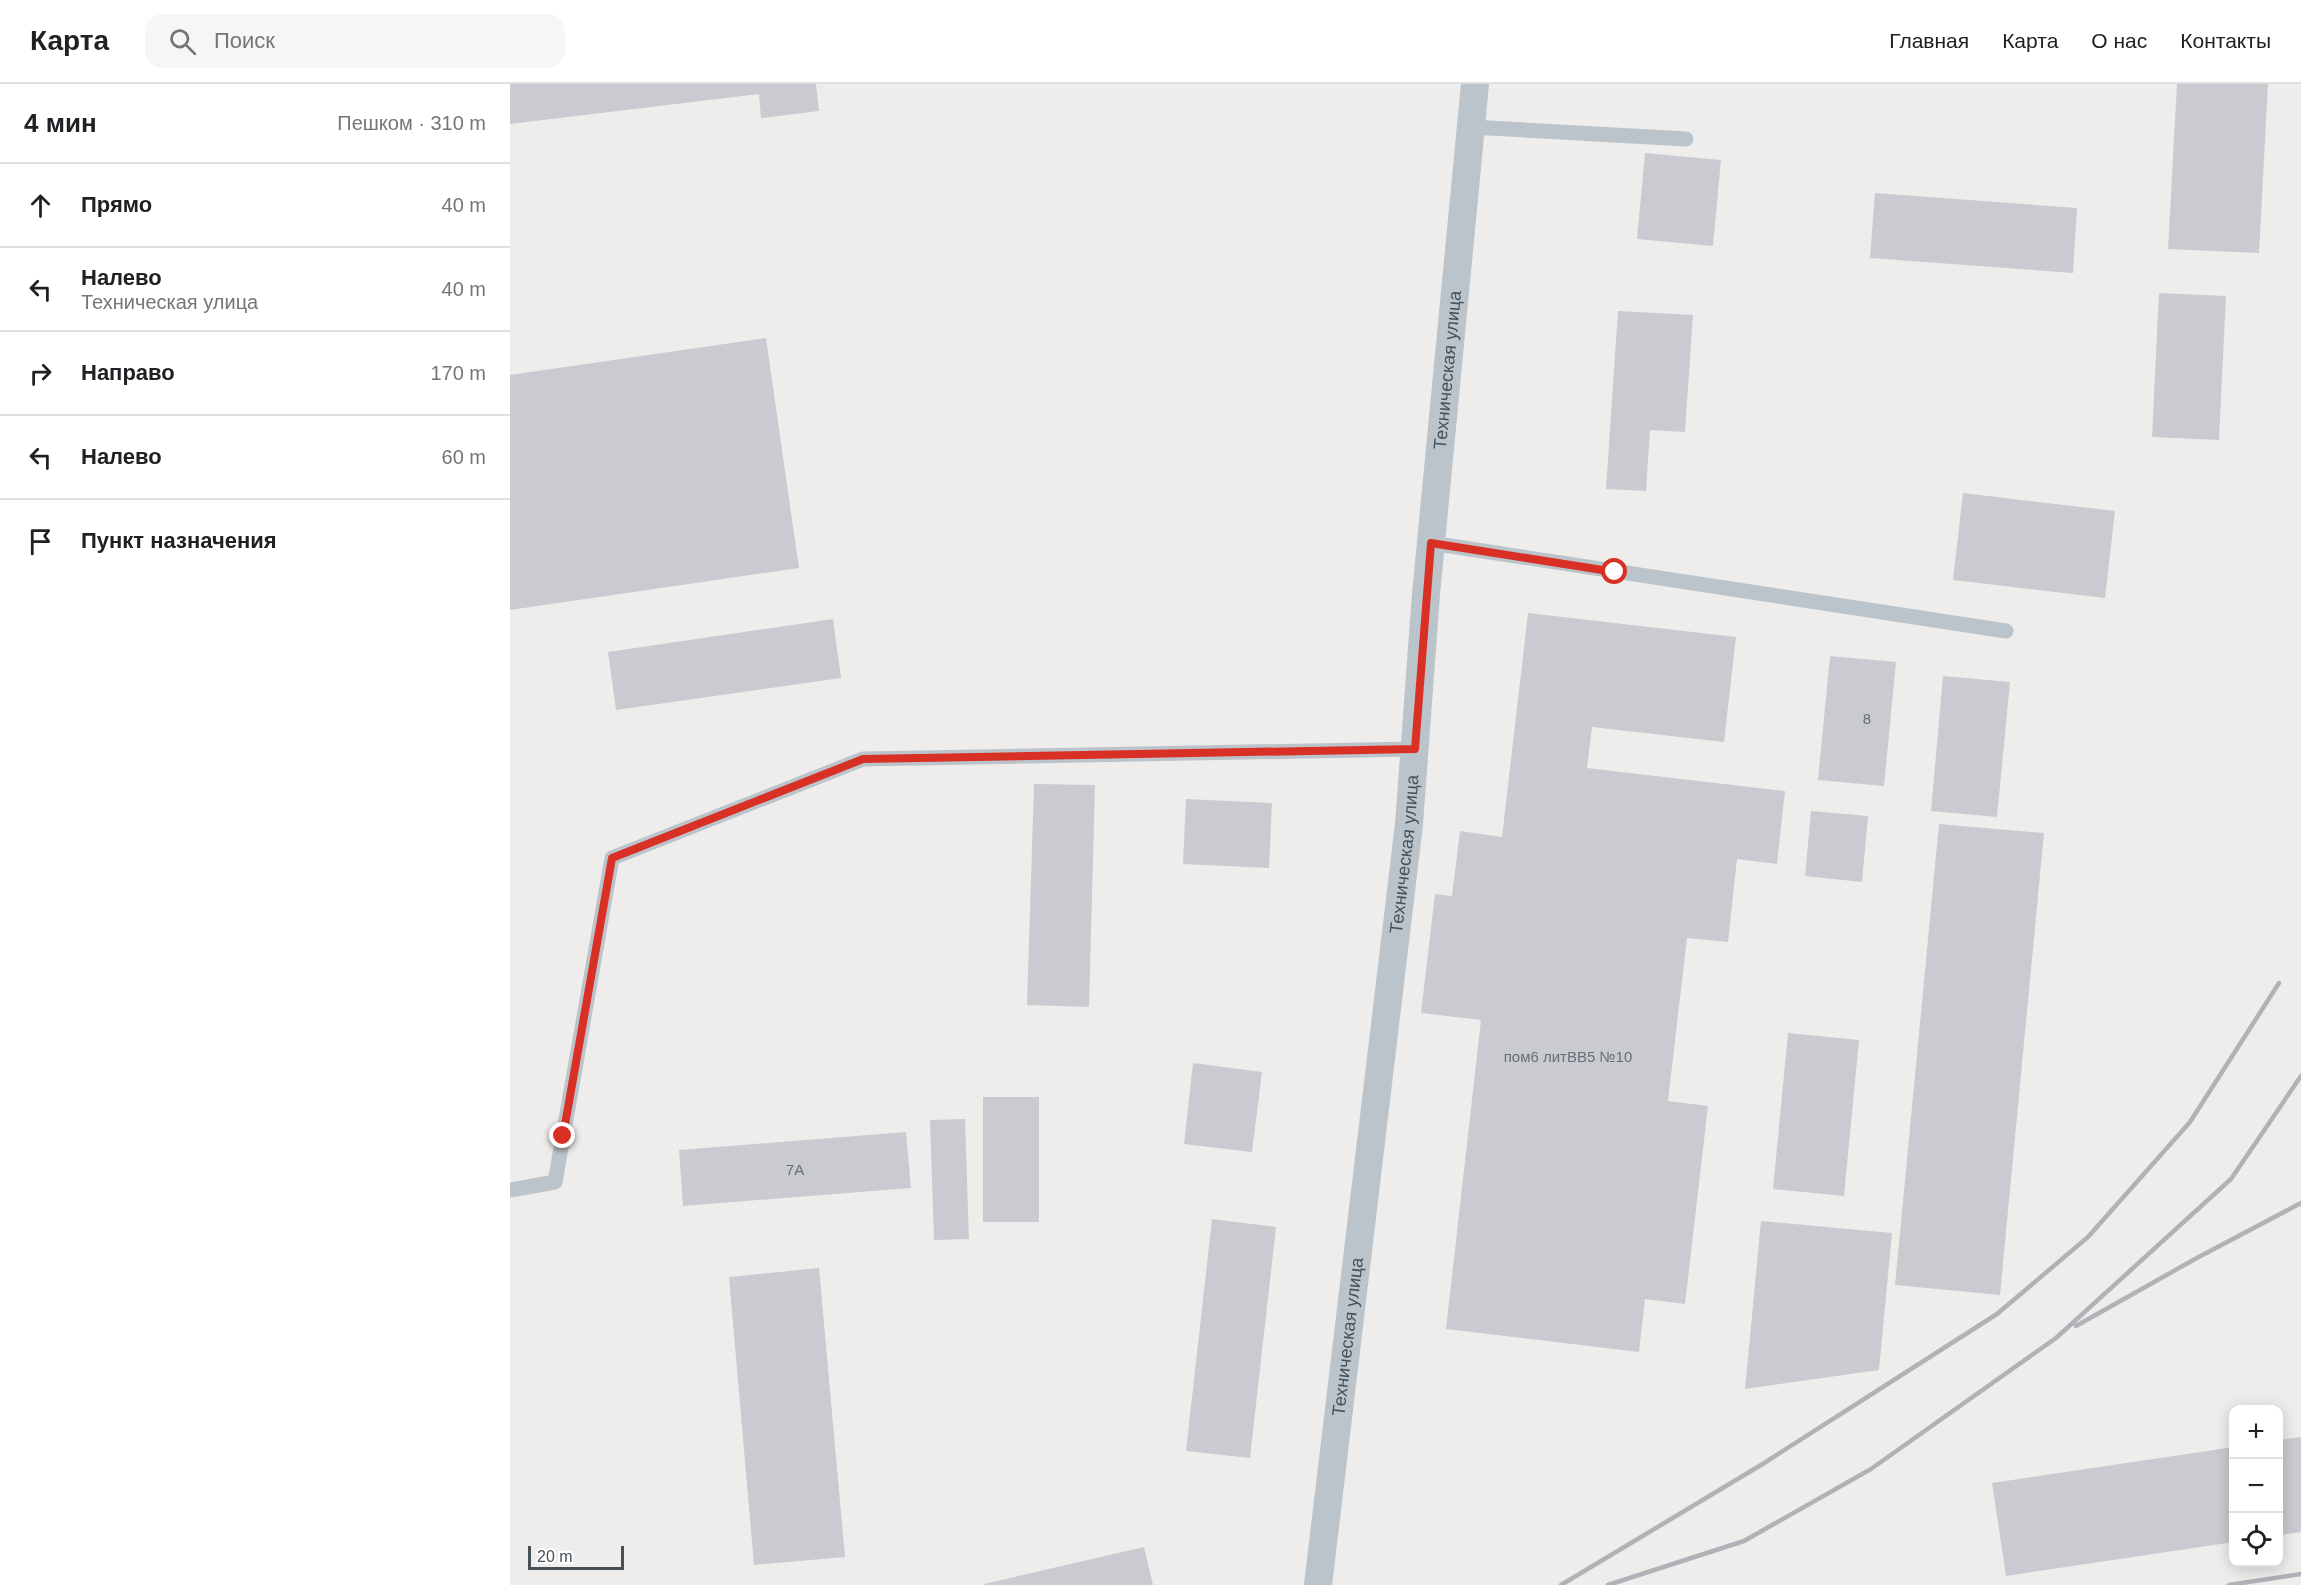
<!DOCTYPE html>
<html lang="ru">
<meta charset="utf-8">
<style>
body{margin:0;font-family:Helvetica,sans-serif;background:#f6f6f6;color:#202124}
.controls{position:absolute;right:18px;bottom:18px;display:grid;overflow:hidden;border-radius:12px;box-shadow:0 3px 15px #0003}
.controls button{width:54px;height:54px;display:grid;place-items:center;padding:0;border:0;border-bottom:2px solid #e0e0e0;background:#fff;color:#202124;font:30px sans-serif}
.scale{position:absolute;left:18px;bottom:15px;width:96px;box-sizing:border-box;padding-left:6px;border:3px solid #465058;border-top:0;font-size:16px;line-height:21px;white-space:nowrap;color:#465058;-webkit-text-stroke:4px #fff;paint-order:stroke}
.stop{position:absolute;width:18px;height:18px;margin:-14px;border:4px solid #d93025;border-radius:50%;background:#fff}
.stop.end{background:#d93025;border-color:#fff;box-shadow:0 2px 6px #0008}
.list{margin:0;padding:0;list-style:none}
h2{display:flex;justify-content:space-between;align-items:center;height:78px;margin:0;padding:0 24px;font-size:26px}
h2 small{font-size:20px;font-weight:400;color:#757577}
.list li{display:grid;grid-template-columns:39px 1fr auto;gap:18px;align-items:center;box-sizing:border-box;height:84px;padding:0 24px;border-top:2px solid #e0e0e0}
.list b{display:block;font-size:22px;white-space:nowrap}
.list p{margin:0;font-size:20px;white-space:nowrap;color:#757577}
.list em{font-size:20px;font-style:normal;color:#757577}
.icon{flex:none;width:33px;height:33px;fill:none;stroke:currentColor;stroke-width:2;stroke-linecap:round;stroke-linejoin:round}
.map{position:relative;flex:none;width:1791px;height:1501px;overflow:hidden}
header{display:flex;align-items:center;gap:36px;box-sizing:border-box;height:84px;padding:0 30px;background:#fff;border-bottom:2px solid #e0e0e0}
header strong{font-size:28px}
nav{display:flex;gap:33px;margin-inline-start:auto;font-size:21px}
.search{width:420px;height:54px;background:#f6f6f6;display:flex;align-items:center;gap:15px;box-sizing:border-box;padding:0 21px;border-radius:18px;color:#757577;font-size:22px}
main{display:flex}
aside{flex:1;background:#fff}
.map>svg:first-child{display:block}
.building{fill:#cacbd1}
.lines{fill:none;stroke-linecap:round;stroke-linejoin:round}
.service{stroke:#bbc4cb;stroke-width:15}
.minor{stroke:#bbc4cb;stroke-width:28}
.rail{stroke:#afb2b6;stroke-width:4.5}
.route{stroke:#d93025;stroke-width:8}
.labels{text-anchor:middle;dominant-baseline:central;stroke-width:5;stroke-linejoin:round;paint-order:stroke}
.number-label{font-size:15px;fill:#676f76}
.street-label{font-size:18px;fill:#465058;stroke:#fff}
</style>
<header>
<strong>Карта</strong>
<div class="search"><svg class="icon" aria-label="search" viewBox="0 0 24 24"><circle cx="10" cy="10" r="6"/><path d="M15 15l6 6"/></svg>Поиск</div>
<nav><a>Главная</a><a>Карта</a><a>О нас</a><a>Контакты</a></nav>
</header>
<main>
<aside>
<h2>4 мин<small>Пешком · 310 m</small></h2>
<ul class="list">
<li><svg class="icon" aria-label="ahead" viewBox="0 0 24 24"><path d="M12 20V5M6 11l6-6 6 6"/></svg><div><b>Прямо</b></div><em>40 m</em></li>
<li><svg class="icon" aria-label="left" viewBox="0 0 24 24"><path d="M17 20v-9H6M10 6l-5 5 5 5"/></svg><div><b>Налево</b><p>Техническая улица</p></div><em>40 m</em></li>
<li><svg class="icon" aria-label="right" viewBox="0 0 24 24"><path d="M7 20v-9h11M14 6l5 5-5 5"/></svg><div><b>Направо</b></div><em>170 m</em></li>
<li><svg class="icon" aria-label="left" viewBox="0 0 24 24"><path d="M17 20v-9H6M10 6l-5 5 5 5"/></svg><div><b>Налево</b></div><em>60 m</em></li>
<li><svg class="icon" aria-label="arrive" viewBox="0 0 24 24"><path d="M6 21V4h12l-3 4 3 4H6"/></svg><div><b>Пункт назначения</b></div></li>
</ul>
</aside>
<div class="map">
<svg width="1791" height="1501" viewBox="0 0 1791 1501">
<rect width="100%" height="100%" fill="#efecec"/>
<path class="building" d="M0 0H306L309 27 251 34 249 10 0 40Z
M1667 0H1758L1749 169 1658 165Z
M1135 69 1211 76 1203 162 1127 155Z
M1365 109 1567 124 1563 189 1360 174Z
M1649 209 1716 212 1709 356 1642 353Z
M1108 227 1183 231 1175 348 1140 346 1136 407 1096 405Z
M256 254 289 484 0 526V291Z
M1453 409 1605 427 1595 514 1443 496Z
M1018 529 1226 553 1214 658 1082 643 1077 684 1275 707 1267 780 1227 775 1218 858 1177 854 1158 1017 1198 1022 1175 1220 1135 1215 1129 1268 936 1245 971 936 911 929 925 810 942 812 950 747 992 753Z
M323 535 331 594 106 626 98 568Z
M1320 572 1386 578 1374 702 1308 696Z
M1433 592 1500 598 1487 733 1421 727Z
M524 700 585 701 579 923 517 921Z
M676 715 762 719 759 784 673 780Z
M1301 727 1358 732 1352 798 1295 792Z
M1429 740 1534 749 1490 1211 1385 1201Z
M1278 949 1349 956 1334 1112 1263 1105Z
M683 979 752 988 742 1068 674 1060Z
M473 1013H529V1138H473Z
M455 1035 459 1155 424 1156 420 1036Z
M396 1048 401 1104 173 1122 169 1066Z
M702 1135 766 1143 740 1374 676 1367Z
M1251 1137 1382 1149 1369 1286 1235 1305Z
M309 1184 335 1473 244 1481 219 1193Z
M1791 1353V1448L1768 1451V1356Z
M1724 1363V1458L1496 1492 1482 1399Z
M634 1463 643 1501H474V1500Z"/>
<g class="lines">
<path class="service" d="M961 43 1176 55
M921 459 1496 547
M0 1106 45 1098 102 774 353 675 905 665"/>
<path class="minor" id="s1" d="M808 1501 899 740 916 510 965 0"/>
<path class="rail" d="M1566 1242 1685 1175 1791 1119
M1051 1501 1251 1381 1487 1230 1578 1153 1680 1038 1769 899
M1098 1501 1234 1457 1361 1385 1546 1254 1721 1095 1791 992
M1719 1501 1791 1490"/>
</g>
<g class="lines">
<path class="route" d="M53 1052 102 774 353 675 905 665 921 459 1105 488"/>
</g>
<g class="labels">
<g class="number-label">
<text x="1357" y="634">8</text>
<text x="1058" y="972">пом6 литВВ5 №10</text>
<text x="285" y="1085">7А</text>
</g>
<g class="street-label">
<text stroke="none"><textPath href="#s1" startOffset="1222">Техническая улица</textPath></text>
<text stroke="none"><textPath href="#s1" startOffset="736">Техническая улица</textPath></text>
<text stroke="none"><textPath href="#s1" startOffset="250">Техническая улица</textPath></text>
</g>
</g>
</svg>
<div class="controls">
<button>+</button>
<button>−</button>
<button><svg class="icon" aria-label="locate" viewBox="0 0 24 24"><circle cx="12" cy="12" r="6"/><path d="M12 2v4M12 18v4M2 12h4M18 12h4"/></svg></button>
</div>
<div class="scale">20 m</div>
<div class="stop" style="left:1105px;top:488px"></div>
<div class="stop end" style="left:53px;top:1052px"></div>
</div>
</main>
